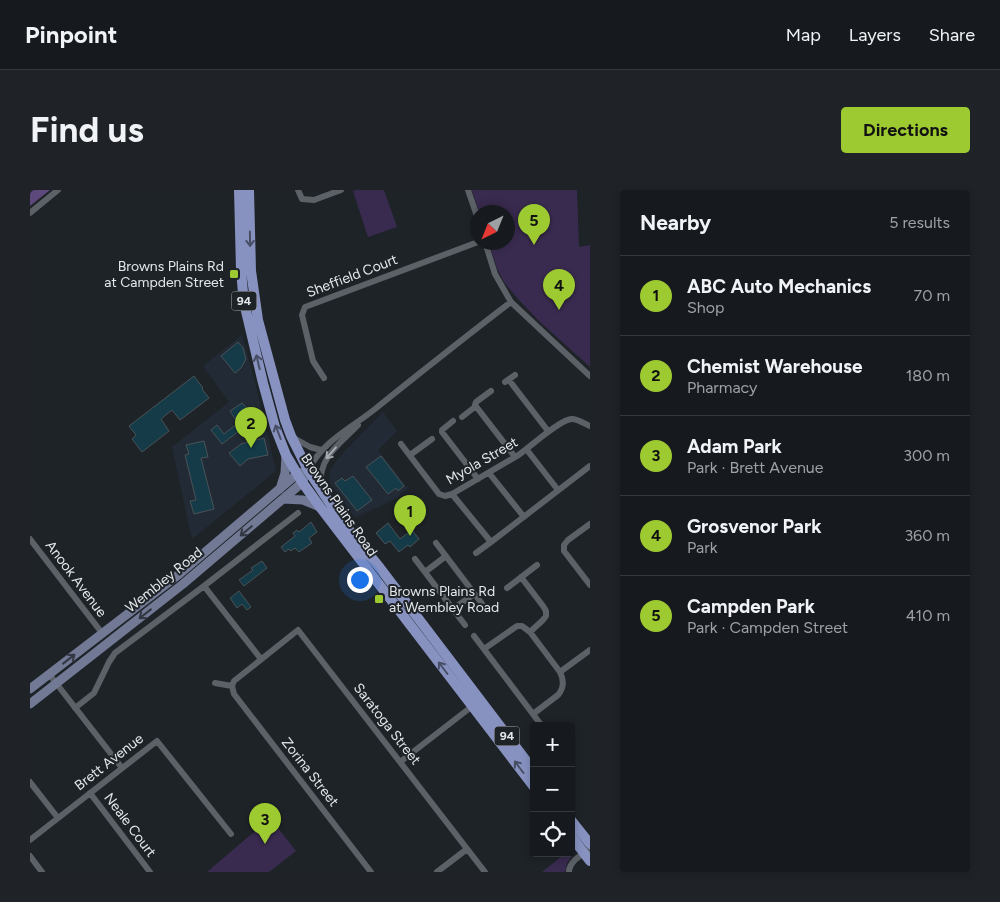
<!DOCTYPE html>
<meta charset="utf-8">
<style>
body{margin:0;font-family:Figtree,sans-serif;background:#1f2327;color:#f1f3f6}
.controls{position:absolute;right:15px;bottom:15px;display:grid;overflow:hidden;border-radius:5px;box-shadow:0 2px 8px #0003}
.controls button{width:45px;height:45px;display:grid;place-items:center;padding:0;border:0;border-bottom:1px solid #35383c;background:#161a1e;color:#f1f3f6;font:25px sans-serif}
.compass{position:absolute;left:440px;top:15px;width:45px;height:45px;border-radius:50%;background:#161a1e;box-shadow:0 2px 8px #0003;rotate:223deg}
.you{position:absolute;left:329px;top:389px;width:18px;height:18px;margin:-12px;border:4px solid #fff;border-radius:50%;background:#1a73e8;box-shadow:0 0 0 8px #1a73e833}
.badge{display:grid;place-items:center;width:32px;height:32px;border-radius:50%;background:#9dca30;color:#111;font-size:16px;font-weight:700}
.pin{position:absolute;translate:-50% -41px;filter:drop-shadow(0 1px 2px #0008)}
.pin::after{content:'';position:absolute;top:26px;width:18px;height:15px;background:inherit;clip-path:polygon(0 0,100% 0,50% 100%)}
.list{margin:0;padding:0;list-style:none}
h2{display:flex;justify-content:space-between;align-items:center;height:65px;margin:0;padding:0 20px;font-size:21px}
h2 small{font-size:16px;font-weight:400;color:#9ea1a4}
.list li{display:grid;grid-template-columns:32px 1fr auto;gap:15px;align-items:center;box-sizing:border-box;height:80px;padding:0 20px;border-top:1px solid #35383c}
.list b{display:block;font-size:19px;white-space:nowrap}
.list p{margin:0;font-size:16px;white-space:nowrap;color:#9ea1a4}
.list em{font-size:16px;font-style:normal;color:#9ea1a4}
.icon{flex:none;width:28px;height:28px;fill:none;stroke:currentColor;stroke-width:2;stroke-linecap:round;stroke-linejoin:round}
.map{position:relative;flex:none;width:560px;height:682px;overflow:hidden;border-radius:5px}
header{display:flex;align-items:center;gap:30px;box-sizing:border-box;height:70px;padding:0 25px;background:#161a1e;border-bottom:1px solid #35383c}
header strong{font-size:24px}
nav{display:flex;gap:28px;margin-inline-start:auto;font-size:18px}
.intro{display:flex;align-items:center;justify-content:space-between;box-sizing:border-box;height:120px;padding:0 30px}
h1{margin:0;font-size:35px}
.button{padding:12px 22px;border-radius:5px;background:#9dca30;color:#111;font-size:18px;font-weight:700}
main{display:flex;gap:30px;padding:0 30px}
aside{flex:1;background:#161a1e;border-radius:5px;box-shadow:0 2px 8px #0003}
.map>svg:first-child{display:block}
.built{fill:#222b35}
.green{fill:#392b4f}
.forest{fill:#5d497b}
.building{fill:#153b49;stroke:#4a5256}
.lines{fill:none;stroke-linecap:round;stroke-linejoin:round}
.minor{stroke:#5c6167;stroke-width:6}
.secondary{stroke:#727994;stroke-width:9}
.primary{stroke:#8892c1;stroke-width:10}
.oneway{stroke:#484f65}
.oneway2{stroke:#a7abb0}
.oneway3{stroke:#333843}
.poi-dot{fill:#9dca30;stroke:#1e2328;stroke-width:2}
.labels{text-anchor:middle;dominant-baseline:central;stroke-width:4;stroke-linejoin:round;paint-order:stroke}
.shield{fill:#1e2328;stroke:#a9adb0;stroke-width:1}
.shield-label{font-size:12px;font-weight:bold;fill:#e4e8eb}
.poi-label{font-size:14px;fill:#e4e8eb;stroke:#1e2328;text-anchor:end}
.street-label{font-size:14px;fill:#e4e8eb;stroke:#1e2328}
</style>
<header>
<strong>Pinpoint</strong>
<nav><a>Map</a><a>Layers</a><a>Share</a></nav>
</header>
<div class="intro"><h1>Find us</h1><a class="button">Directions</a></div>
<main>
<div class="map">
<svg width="560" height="682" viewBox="0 0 560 682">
<rect width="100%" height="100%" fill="#1e2328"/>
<path class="built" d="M212 145 225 192 246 281 162 349 142 257 199 212 173 176Z
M353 222 367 241 348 260 378 298 367 308 325 328 300 293 299 288 300 281 306 271 316 260Z"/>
<path class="green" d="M326 0H354L367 37 338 47 323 1Z
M442 0H547L549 57 560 55V177L510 132 487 108 474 92 467 78 459 53 478 52V22H449Z
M241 629 266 661 239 682H177L218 647Z
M536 663H541L542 666 537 673 535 682H512Z"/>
<path class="forest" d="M0 0H20L0 16Z"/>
<path class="building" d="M208 152 213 158 216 169 211 178 205 183 191 166Z
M164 186 173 198 172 199 179 208 150 230 142 220 131 229 139 241 112 262 102 249 106 245 99 236Z
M212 213 226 228 192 254 181 240 187 235 194 244 208 233 200 221Z
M234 248 238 265 218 269 210 276 199 263 211 254Z
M174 251 178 267 171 268 184 319 164 324 160 311 166 310 155 265 159 264 156 255Z
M351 266 374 296 368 301 366 298 358 304 336 277Z
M323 286 342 310 327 321 305 293 312 288 315 291Z
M281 332 287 342 279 348 282 353 269 362 265 358 261 361 259 359 255 362 251 357 265 346 263 343 267 340 269 342Z
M358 333 370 349 382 340 389 349 380 357 378 355 369 362 360 351 355 354 346 343Z
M232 371 237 378 214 396 209 390 223 380 221 378Z
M209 401 221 417 217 420 212 414 207 418 200 408Z"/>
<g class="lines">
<path class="minor" d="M268 0 272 9 284 10 311 0
M438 0 448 29
M0 23 28 0
M455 52 465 84 481 112 560 186
M294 188 283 171 272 125 275 117 448 52
M479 190 518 241
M475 192 485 185
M461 201 446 212 445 215 485 267
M432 227 446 216
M423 231 412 240V242L448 289
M262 247 280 257 291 260
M371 254 409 304 415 306 422 304 487 266C499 258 530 229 542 229 548 229 555 234 560 236
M497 260 528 300
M380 265 402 249
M278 280C294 250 320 239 345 219 390 183 435 147 481 112
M459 283 494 327
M290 296C290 265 309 255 328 235
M422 304 461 352 560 276
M560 334 538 350 534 355V361L560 395
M0 349 72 443
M406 353 456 419
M446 363 461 352
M385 369 435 435
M395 382 416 366
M491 387 513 416 516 421V426L513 430 500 442
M174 396 231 469
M477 398 507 375
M423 419 444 404
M444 446 512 536
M454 459 487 436H492L500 442 530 482C534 490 534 498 528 505L503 524
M530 482 560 460
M19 484 92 578
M185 493 202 496
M45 518 64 503 79 472 85 463 174 396 268 323
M370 572 445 514
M0 592 28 628
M60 603 120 682
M0 650 127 551 201 644
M0 666 12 682
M341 682 204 504 202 496 204 491 268 440 455 682
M407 682 437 659
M539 682C539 671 552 665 560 659"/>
<path class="secondary" d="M250 299 255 283 256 265
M253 309 273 310 290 317
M0 499 147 386 267 284 273 282
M0 514 153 394 267 297 272 292 275 287"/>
<path class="primary" d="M209 0 211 80 213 103 216 121 233 193 245 237 256 265 272 292 290 317 504 597
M219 0 221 81 228 130 255 230 261 246 278 280 311 330 350 378 504 581
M541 630 560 654
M541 646 560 671"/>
</g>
<defs><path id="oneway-shaft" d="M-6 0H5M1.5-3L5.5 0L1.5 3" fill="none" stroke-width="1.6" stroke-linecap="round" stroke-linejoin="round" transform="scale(1.25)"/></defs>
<g class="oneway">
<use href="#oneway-shaft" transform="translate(220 49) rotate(89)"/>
<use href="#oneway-shaft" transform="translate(228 172) rotate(-103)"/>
<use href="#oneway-shaft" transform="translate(248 242) rotate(-111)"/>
<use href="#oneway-shaft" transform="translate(413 478) rotate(-127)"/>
<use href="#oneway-shaft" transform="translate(489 577) rotate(-127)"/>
</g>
<use class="oneway2" href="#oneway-shaft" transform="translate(301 263) rotate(131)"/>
<g class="oneway3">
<use href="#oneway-shaft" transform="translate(216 341) rotate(140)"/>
<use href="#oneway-shaft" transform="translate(115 424) rotate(142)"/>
<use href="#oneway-shaft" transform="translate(39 469) rotate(-38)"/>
</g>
<g class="poi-dot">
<rect x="199" y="79" width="10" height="10" rx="2.5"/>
<rect x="344" y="404" width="10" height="10" rx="2.5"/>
</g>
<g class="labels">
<g class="shield">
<rect x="201.5" y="101.5" width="25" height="19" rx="4"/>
<rect x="464.5" y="536.5" width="25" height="19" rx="4"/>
</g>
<g class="shield-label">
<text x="214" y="111">94</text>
<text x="477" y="546">94</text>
</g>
<g class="poi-label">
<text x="194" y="76">Browns Plains Rd<tspan x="194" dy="16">at Campden Street</tspan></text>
<text x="359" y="401" text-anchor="start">Browns Plains Rd<tspan x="359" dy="16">at Wembley Road</tspan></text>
</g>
<g class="street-label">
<text transform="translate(322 86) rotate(-21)">Sheffield Court</text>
<text transform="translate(452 271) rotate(-30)">Myola Street</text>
<text transform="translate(309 315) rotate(55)">Browns Plains Road</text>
<text transform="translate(46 389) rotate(53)">Anook Avenue</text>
<text transform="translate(134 390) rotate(-39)">Wembley Road</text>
<text transform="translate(357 534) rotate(52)">Saratoga Street</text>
<text transform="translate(79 572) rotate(-38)">Brett Avenue</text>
<text transform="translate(280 582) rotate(52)">Zorina Street</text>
<text transform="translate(100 635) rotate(53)">Neale Court</text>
</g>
</g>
</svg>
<div class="controls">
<button>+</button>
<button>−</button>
<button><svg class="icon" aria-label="locate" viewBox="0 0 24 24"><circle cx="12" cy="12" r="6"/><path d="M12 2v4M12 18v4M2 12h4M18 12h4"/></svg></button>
</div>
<svg class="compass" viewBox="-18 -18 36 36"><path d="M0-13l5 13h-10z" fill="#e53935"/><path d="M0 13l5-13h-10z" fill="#9ea1a4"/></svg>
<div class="you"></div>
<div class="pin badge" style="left:380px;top:346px">1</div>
<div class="pin badge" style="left:221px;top:258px">2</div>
<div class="pin badge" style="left:235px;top:654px">3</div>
<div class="pin badge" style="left:529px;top:120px">4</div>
<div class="pin badge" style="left:504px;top:55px">5</div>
</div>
<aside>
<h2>Nearby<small>5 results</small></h2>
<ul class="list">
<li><span class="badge">1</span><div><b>ABC Auto Mechanics</b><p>Shop</p></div><em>70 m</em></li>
<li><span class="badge">2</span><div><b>Chemist Warehouse</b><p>Pharmacy</p></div><em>180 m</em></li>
<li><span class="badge">3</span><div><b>Adam Park</b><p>Park · Brett Avenue</p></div><em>300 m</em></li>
<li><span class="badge">4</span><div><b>Grosvenor Park</b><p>Park</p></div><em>360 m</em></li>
<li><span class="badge">5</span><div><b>Campden Park</b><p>Park · Campden Street</p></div><em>410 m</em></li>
</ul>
</aside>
</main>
